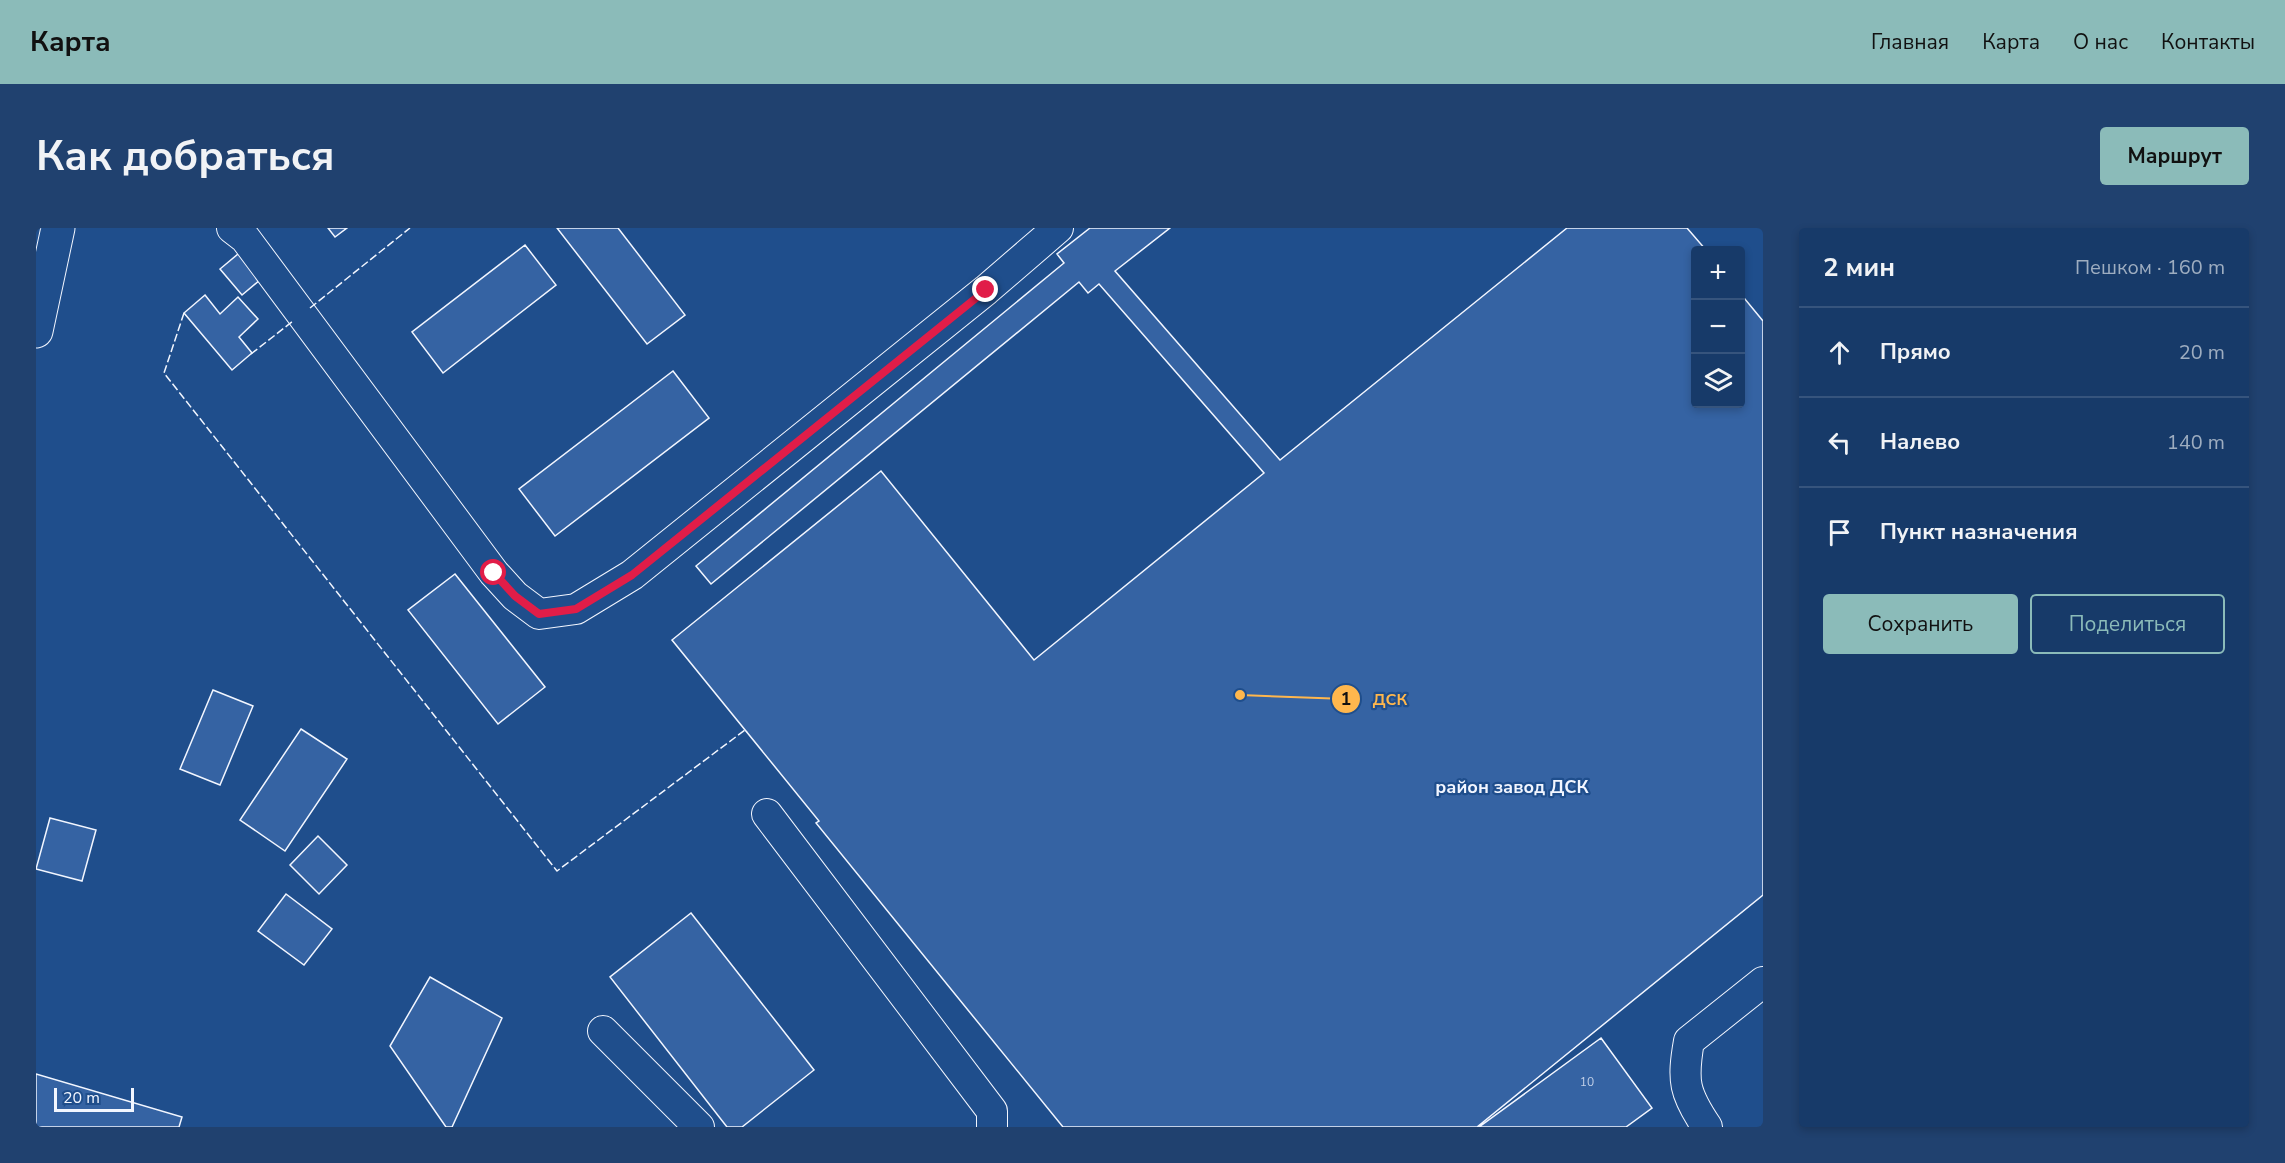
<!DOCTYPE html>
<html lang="ru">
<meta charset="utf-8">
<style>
body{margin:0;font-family:"Nunito Sans",sans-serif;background:#20416f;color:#f1f3f6}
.controls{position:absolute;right:18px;top:18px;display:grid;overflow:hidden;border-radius:6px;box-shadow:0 3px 9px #0003}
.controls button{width:54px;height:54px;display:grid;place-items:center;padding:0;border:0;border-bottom:2px solid #36547d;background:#173a69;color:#f1f3f6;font:30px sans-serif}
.scale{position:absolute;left:18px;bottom:15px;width:80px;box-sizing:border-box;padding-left:6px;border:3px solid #f2f6ff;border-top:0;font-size:16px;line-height:21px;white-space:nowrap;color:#f2f6ff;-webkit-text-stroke:4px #1f4e8c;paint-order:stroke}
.stop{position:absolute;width:18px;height:18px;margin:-14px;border:4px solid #e11d48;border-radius:50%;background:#fff}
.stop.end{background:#e11d48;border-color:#fff;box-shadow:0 2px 6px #0008}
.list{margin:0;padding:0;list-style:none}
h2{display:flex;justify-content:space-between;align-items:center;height:78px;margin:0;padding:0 24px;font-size:26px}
h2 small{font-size:20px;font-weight:400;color:#9eadc0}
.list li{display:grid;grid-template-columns:39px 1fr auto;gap:18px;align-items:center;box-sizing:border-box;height:90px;padding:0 24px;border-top:2px solid #36547d}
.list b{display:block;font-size:22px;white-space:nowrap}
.list em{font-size:20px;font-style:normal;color:#9eadc0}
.actions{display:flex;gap:12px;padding:18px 24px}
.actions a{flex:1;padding:14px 0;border:2px solid #8bbbb9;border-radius:6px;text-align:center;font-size:21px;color:#8bbbb9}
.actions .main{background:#8bbbb9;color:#111}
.icon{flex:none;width:33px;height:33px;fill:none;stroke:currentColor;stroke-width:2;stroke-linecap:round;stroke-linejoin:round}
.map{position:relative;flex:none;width:1727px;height:899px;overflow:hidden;border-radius:6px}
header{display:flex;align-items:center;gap:36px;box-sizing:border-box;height:84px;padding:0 30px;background:#8bbbb9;color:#111}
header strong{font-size:28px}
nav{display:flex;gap:33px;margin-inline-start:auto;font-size:21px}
.intro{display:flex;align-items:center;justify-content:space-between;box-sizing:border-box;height:144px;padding:0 36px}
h1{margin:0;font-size:42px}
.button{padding:15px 27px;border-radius:6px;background:#8bbbb9;color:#111;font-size:21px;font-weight:700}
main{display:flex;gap:36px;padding:0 36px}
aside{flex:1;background:#173a69;border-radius:6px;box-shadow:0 3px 9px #0003}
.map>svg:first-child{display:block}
.building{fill:#3563a3;stroke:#f2f6ff;stroke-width:1.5}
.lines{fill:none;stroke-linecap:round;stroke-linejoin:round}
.minor-casing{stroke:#f2f6ff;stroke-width:32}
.major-casing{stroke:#f2f6ff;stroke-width:35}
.minor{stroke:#1f4e8c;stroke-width:30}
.major{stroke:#1f4e8c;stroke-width:33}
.fence{stroke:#f2f6ff;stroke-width:1.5;stroke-dasharray:8 3;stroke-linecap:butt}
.route{stroke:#e11d48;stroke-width:8}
.labels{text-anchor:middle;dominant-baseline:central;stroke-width:4.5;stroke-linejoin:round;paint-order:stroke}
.number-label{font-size:12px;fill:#c3d1e8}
.quarter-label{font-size:18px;font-weight:bold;fill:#f2f6ff;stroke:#1f4e8c}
.leader{fill:none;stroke:#ffb74d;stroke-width:2}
.callout-dot{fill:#ffb74d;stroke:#1f4e8c;stroke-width:2}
.mark-label{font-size:18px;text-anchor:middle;font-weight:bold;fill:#111}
.callout-label{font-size:16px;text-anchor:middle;font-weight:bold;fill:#ffb74d;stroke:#1f4e8c;stroke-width:4.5;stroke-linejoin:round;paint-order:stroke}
</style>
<header>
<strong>Карта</strong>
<nav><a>Главная</a><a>Карта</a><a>О нас</a><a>Контакты</a></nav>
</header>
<div class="intro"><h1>Как добраться</h1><a class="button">Маршрут</a></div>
<main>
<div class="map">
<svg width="1727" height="899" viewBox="0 0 1727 899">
<rect width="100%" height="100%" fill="#1f4e8c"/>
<path class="building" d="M292 0H311L299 9Z
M521 0H582L649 87 611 116Z
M1054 0H1134L1079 43 1244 232 1531 0H1651L1670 22H1660V176H1704V65L1727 93V667L1441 899H1027L780 595 783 593 636 412 845 243 998 432 1228 245 1063 56 1052 65 1043 54 675 356 660 338 1028 35 1021 26Z
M489 17 520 57 407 145 376 104Z
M208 21 230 47 206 67 184 41Z
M169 67 184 86 202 69 222 91 203 109 216 125 196 142 148 85Z
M637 143 673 190 519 308 483 261Z
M419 346 509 459 462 496 372 382Z
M177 462 217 478 184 557 144 541Z
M265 501 311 531 249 623 204 592Z
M14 590 60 602 46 653 0 641Z
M282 608 311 637 283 666 254 637Z
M250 666 296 701 268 737 222 703Z
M655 685 778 842 706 899H691L574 749Z
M394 749 466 790 416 899H410L354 818Z
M1565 810 1616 880 1590 899H1443Z
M0 846 146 889 143 899H0Z"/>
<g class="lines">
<g class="minor-casing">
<path id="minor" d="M196 0 209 10 458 345 479 368 503 386 540 381 596 347 950 62 1022 0
M731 586 956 883V899
M567 803 663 899
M1671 899C1648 865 1646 853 1653 813L1727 754"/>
</g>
<g class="major-casing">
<path id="major" d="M0 103 22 0"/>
</g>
<use href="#minor" class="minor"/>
<use href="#major" class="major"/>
<path class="fence" d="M274 80 374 0
M148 85 128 145 521 643 709 502 711 504
M215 126 257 93"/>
</g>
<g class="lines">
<path class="route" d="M458 345 479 368 503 386 540 381 596 347 950 62"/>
</g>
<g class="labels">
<g class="number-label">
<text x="1551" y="854">10</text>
</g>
<g class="quarter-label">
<text x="1476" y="559">район завод ДСК</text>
</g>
</g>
<path class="leader" d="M1204 467L1310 471"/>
<g class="callout-dot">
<circle cx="1204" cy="467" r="6"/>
<circle cx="1310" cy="471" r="15"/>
</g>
<g class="mark-label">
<text x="1310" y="477">1</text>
</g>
<g class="callout-label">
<text x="1354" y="477">ДСК</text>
</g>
</svg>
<div class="controls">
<button>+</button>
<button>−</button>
<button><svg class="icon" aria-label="layers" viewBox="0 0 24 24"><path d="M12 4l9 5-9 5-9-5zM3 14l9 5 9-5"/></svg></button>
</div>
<div class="scale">20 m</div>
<div class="stop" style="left:458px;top:345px"></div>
<div class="stop end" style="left:950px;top:62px"></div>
</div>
<aside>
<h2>2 мин<small>Пешком · 160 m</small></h2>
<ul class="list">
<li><svg class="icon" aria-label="ahead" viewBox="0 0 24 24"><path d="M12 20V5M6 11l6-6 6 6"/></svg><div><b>Прямо</b></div><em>20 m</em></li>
<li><svg class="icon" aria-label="left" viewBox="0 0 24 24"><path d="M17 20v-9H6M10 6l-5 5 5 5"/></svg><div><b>Налево</b></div><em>140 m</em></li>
<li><svg class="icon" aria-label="arrive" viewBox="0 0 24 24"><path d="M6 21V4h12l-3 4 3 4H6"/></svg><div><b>Пункт назначения</b></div></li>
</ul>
<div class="actions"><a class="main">Сохранить</a><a>Поделиться</a></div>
</aside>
</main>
